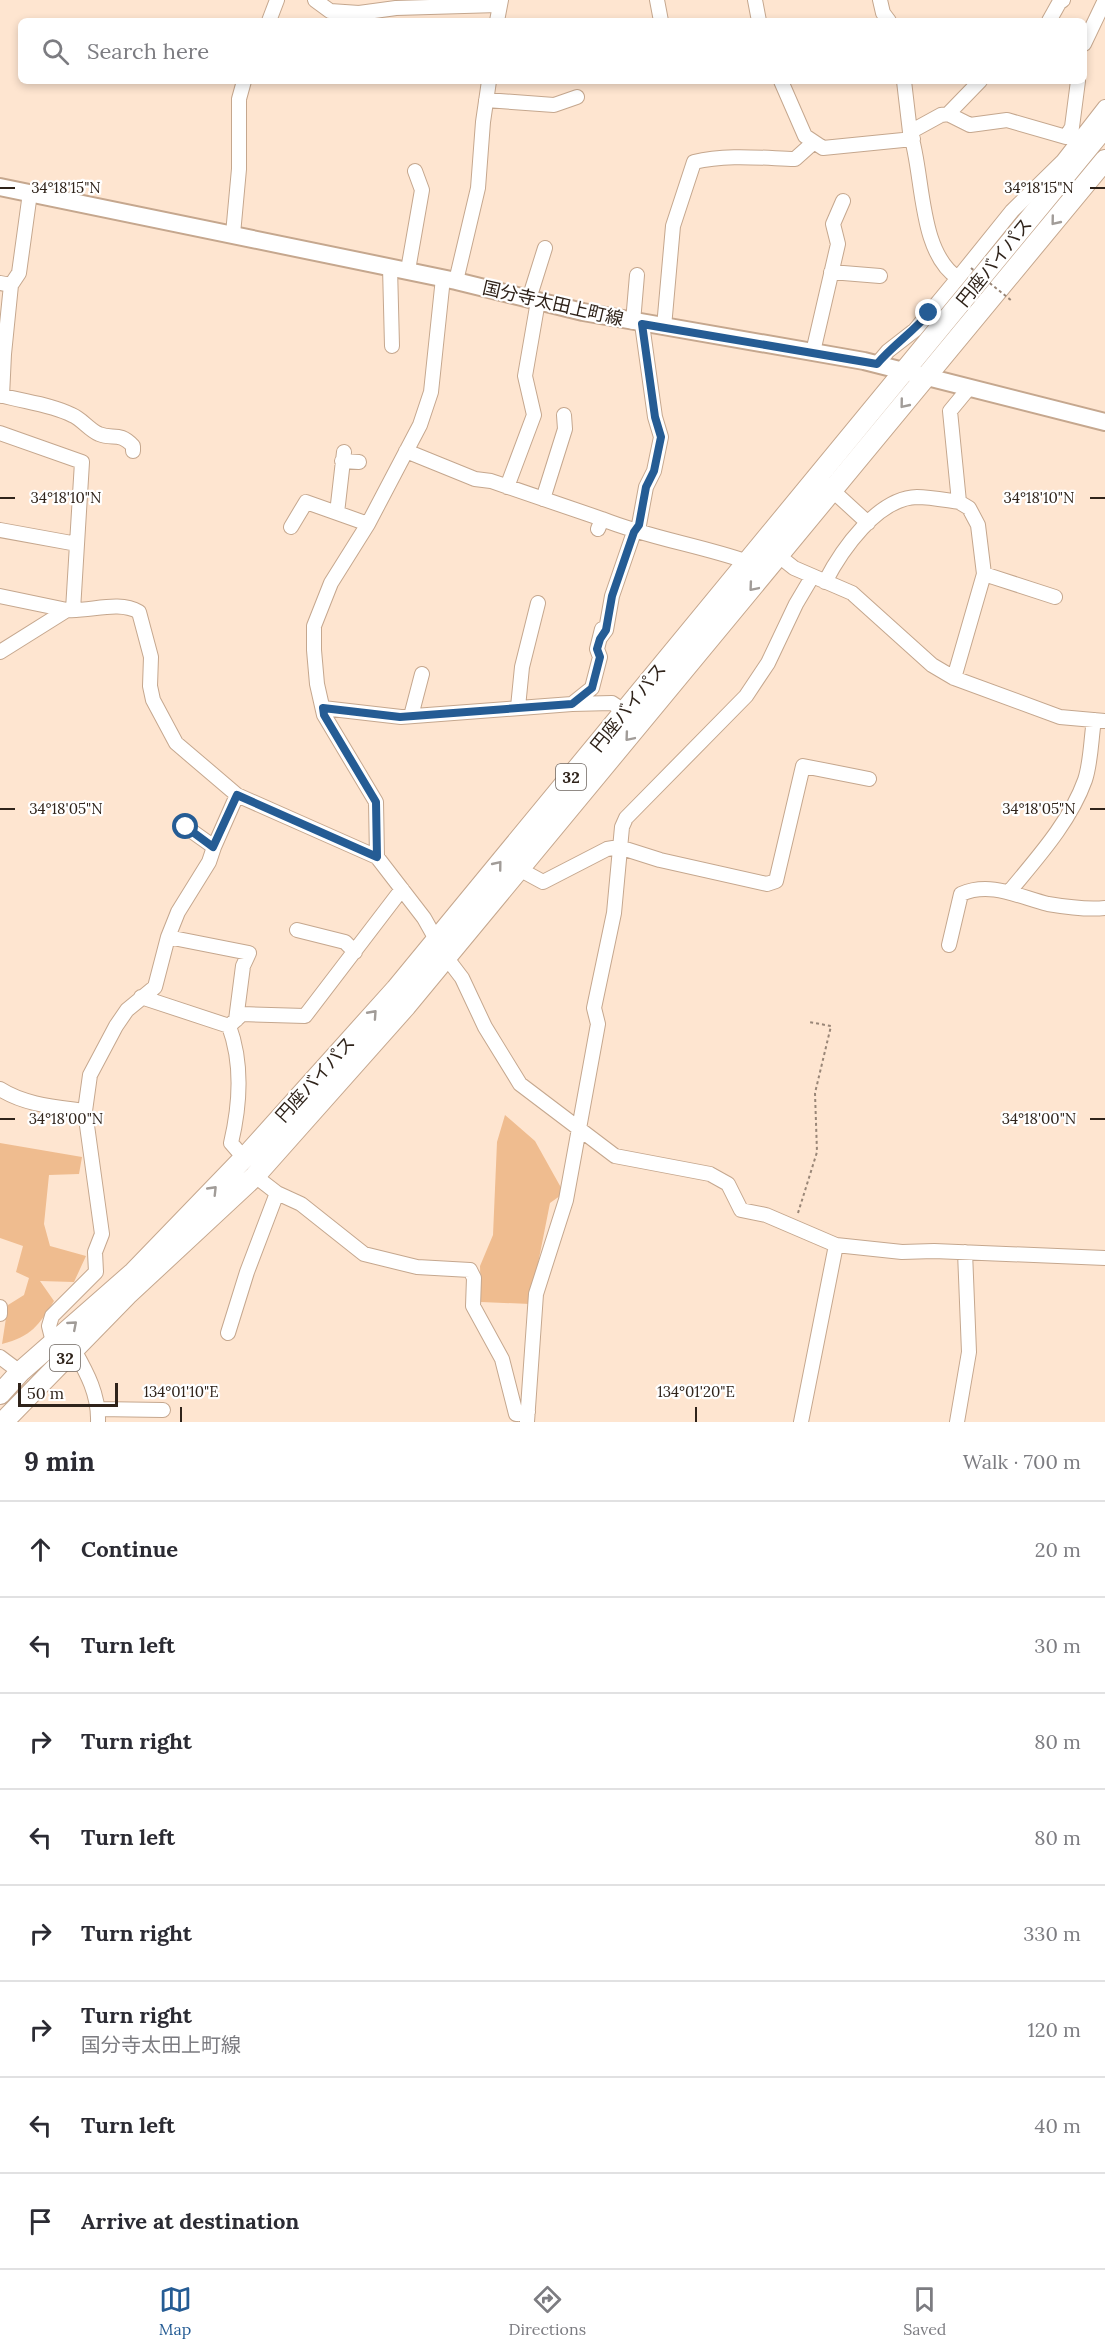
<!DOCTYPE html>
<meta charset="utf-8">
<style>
body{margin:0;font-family:Lora,"Noto Sans JP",serif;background:#f2f2f3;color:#2b2b33}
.scale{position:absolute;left:18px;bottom:15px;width:100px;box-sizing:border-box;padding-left:6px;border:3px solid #2f231a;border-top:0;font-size:16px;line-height:21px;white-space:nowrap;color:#2f231a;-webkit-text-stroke:4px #fff;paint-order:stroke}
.stop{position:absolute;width:18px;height:18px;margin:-14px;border:4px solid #255c94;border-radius:50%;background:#fff}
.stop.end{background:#255c94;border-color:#fff;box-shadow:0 2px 6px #0008}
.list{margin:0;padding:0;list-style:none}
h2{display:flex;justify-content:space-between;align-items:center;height:78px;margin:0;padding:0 24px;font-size:26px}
h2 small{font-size:20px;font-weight:400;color:#7c7c81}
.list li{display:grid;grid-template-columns:39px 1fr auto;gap:18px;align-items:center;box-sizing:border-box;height:96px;padding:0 24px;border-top:2px solid #e1e1e2}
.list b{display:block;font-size:22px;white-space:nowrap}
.list p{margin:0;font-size:20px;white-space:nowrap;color:#7c7c81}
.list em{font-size:20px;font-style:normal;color:#7c7c81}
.icon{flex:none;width:33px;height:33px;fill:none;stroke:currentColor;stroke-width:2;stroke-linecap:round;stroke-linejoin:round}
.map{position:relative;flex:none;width:1105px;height:1422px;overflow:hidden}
.search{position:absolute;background:#fff;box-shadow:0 3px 9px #0003;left:18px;right:18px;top:18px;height:66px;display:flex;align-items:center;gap:15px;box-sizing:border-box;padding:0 21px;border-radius:9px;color:#7c7c81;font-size:22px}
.sheet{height:846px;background:#fff}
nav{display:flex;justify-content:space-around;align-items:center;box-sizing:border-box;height:84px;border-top:2px solid #e1e1e2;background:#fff;font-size:16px;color:#7c7c81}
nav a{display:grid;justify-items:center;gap:3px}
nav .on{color:#255c94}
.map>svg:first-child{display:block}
.green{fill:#efbc8f}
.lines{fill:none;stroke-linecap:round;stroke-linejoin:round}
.minor-casing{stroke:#c5a78e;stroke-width:16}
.major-casing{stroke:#c5a78e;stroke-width:20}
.highway-casing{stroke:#c5a78e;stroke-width:22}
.path{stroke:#998677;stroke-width:2;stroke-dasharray:3 3;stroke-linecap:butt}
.minor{stroke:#fff;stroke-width:14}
.major{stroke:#fff;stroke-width:16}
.highway{stroke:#fff;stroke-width:20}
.path-bridge{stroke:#998677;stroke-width:2;stroke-dasharray:3 3;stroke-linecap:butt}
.oneway{stroke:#a19c98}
.route{stroke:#255c94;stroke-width:8}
.ticks{fill:none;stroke:#2f231a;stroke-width:2}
.labels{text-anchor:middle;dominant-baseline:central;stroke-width:4.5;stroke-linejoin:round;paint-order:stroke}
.shield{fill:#fff;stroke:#6d655f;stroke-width:1.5}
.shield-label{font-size:16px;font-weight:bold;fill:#2f231a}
.street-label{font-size:18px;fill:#2f231a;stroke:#fff}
.ticks-label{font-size:15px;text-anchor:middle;fill:#2f231a;stroke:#fff;stroke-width:4.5;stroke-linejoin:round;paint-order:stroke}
</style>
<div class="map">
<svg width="1105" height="1422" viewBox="0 0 1105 1422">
<rect width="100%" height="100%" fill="#fee5d0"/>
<path class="green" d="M505 1115 535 1141 564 1193 550 1203 530 1304 481 1302 480 1266 493 1235 497 1142Z
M0 1143 82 1157 79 1174 49 1175 44 1224 50 1246 86 1256 74 1282 40 1281 54 1301C38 1326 32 1336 2 1344L8 1305 24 1295 29 1278 16 1272 23 1246 0 1238Z"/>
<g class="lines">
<g class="minor-casing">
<path id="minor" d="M315 0 330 11 359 13 396 8 498 5
M657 0 661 21
M755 0 759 21
M880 0 883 13 889 21
M269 21 277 0
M497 21 501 0
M1049 21 1059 3 1063 0
M1084 44 1105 0
M781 81 805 136 823 148 913 139
M904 81 910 132
M486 100 554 105 577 97
M948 114 980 81
M233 234 239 169V99L244 81
M390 267 392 346
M408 270 422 190 415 171
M831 272 880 276
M958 278 1012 211 1063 161 1105 107
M456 281 478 188 483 122 489 81
M0 283 11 285 4 354 0 353
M11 285 19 273 30 193
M529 299 545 248
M633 322 637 275
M664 327 673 226 694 162C726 154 762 158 795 159L814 142
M813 352 838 244 833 224 843 201
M877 364 888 351 915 330 958 278C918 252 924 174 910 132L941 115 948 114 970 125 1007 120 1066 137 1072 127 1078 81
M0 395C24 402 50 404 72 415 82 419 89 430 99 434 113 440 119 431 133 446V451
M2 396 4 354
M0 433 82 462 73 610
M406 451 475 479 491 481 602 519 598 529
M342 461 359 462
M507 487 534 415 525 376 538 301
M833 491 868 523
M543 499 565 429 564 415
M337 513 344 452
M602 519C649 538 699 545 748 562
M291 527 306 502 368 524
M0 530 77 544
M779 556 794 568 852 593 932 665 954 678 1060 717 1105 721
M984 574 1055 597
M825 582C841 551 877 498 917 497 930 497 945 500 959 502
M0 596 67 610
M600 638 606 630 612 596 634 532 639 525 646 487 654 471 661 437 655 417 642 324
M0 652 67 610C90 612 118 600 139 612L151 657 150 686 153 700 176 743 237 795 377 857 424 918 446 957 462 978 485 1027 520 1084 615 1156 710 1174 728 1184 741 1210 766 1215 836 1245 801 1422
M954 678 984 574 978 525 969 508 959 502 950 411 969 388
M572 704 612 703 624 711
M518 707 522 667 538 603
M323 708 401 717 572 704 592 688 600 657 597 649 602 629
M411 716 422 674
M186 827 214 847
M377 857 376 802 324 715 317 684 314 650V626L331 583 368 524 420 425 431 392 443 278
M519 869 543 882 607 849 619 847 660 860 767 884 776 881 803 766 869 779
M1009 892C1037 858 1070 822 1085 780 1091 762 1091 739 1094 720
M297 930 345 942 355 952
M168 937 249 953 243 966 236 1020
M949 945 961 894C991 881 1019 897 1048 904 1066 907 1087 910 1105 908
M141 997 229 1026 242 1014 305 1016 402 889
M229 1026C243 1064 240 1105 231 1143L244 1158
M0 1089C25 1105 56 1107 85 1111
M255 1176 277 1193 301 1204 364 1254 417 1267 470 1270 474 1278 473 1306 502 1359 516 1414 528 1412
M836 1245 902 1252 934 1251 1105 1258
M0 1307V1314
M228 1333 247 1272 277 1193
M53 1342 49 1326 52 1316 96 1272 95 1252 102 1234 85 1111 90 1075 116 1026 127 1010 155 987 168 937 178 912 209 862 214 847 237 795
M74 1350C87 1373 99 1395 98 1422
M0 1357 20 1372
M98 1409 163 1410
M527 1422 536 1294 566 1200 598 1024 594 1008 614 913 622 827 626 818 746 696 768 663 796 604 812 577
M957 1422 969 1352 965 1252"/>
</g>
<g class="major-casing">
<path id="major" d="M0 187 456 281 583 312 864 361 1105 422"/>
</g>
<g class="highway-casing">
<path id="highway" d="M0 1394 20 1372 134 1272 247 1155 396 989 1105 127
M3 1422 127 1295 255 1176 406 1006 1105 160"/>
</g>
<path class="path" d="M798 1213 817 1152 815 1093 831 1026 809 1022"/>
<use href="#minor" class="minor"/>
<use href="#major" class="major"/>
<use href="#highway" class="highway"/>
<path class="path-bridge" d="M971 268 1012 301"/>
</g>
<defs><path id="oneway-chevron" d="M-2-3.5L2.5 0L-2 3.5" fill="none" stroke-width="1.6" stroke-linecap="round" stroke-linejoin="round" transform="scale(1.5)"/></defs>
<g class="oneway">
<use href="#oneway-chevron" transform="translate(1055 221) rotate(129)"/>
<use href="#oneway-chevron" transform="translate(904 404) rotate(129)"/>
<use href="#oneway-chevron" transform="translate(753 587) rotate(130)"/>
<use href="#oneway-chevron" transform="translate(629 737) rotate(130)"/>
<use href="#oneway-chevron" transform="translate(498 865) rotate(-51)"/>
<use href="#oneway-chevron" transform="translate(373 1014) rotate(-48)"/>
<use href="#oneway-chevron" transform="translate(213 1190) rotate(-46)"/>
<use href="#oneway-chevron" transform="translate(73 1325) rotate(-41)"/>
</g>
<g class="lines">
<path class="route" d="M186 827 213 847 237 795 377 857 376 802 324 715 323 708 400 717 572 704 592 688 600 657 597 649 600 639 606 630 612 596 634 532 639 525 646 487 654 471 661 437 655 417 642 324 877 364C893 345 913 332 929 313"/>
</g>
<path class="ticks" d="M0 188H15M1090 188H1105M0 498H15M1090 498H1105M0 809H15M1090 809H1105M0 1119H15M1090 1119H1105M181 1407V1422M696 1407V1422"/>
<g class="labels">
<g class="shield">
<rect x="556" y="764" width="30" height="26" rx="4.5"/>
<rect x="50" y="1345" width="30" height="26" rx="4.5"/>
</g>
<g class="shield-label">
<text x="571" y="777">32</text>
<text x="65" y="1358">32</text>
</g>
<g class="street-label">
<text transform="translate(994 262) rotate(-51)">円座バイパス</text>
<text transform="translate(553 303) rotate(13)">国分寺太田上町線</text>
<text transform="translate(628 707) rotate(-51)">円座バイパス</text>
<text transform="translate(315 1079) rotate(-48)">円座バイパス</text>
</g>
</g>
<g class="ticks-label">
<text x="66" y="193">34°18'15"N</text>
<text x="1039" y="193">34°18'15"N</text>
<text x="66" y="503">34°18'10"N</text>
<text x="1039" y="503">34°18'10"N</text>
<text x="66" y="814">34°18'05"N</text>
<text x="1039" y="814">34°18'05"N</text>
<text x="66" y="1124">34°18'00"N</text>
<text x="1039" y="1124">34°18'00"N</text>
<text x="181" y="1397">134°01'10"E</text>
<text x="696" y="1397">134°01'20"E</text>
</g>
</svg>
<div class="scale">50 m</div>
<div class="stop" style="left:186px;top:827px"></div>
<div class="stop end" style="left:929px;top:313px"></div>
<div class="search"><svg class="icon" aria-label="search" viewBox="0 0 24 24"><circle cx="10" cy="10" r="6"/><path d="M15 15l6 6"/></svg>Search here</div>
</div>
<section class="sheet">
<h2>9 min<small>Walk · 700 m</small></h2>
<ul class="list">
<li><svg class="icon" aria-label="ahead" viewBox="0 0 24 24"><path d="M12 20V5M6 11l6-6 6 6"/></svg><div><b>Continue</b></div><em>20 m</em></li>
<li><svg class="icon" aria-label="left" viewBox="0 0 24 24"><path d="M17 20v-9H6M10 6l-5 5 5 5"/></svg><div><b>Turn left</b></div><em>30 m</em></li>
<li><svg class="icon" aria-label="right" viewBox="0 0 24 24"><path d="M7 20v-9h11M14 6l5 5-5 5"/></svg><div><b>Turn right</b></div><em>80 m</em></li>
<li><svg class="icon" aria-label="left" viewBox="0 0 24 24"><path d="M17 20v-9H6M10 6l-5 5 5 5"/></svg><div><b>Turn left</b></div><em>80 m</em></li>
<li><svg class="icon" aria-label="right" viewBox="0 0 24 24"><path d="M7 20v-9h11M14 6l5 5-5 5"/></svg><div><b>Turn right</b></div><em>330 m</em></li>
<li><svg class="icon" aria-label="right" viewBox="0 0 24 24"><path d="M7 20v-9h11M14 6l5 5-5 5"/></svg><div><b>Turn right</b><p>国分寺太田上町線</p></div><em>120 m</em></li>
<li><svg class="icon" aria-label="left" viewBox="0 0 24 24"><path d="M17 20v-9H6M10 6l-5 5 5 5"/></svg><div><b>Turn left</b></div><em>40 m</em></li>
<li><svg class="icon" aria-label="arrive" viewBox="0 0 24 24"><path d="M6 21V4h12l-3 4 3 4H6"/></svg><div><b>Arrive at destination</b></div></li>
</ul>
</section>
<nav>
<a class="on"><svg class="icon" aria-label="map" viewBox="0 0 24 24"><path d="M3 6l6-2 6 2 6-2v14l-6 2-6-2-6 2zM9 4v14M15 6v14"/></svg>Map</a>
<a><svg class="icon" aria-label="directions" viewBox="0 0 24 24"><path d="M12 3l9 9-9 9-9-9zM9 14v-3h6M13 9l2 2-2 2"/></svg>Directions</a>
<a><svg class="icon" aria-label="saved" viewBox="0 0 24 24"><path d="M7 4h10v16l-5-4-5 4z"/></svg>Saved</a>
</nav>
